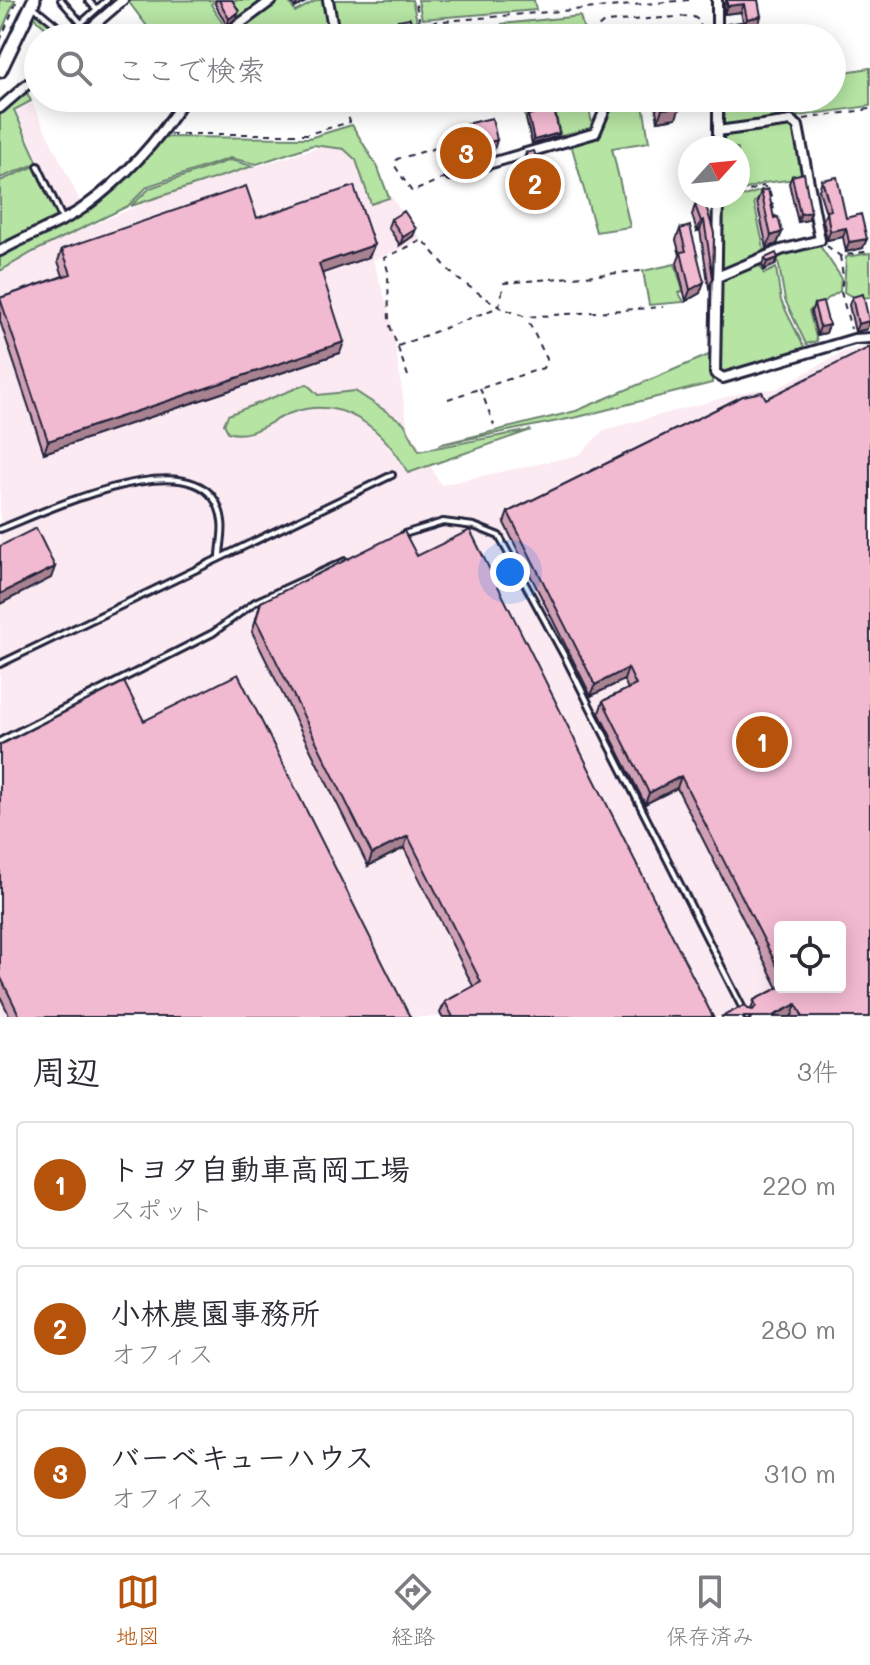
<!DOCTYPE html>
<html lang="ja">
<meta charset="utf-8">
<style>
body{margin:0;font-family:Mali,"Klee One",sans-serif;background:#f7f7f7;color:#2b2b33}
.controls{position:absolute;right:24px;bottom:24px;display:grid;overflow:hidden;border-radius:8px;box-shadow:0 4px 20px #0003}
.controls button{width:72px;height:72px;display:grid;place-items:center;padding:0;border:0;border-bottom:2px solid #e1e1e2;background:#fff;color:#2b2b33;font:40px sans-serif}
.compass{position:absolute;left:678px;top:136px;width:72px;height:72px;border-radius:50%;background:#fff;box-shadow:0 4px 20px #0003;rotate:63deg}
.you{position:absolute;left:510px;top:572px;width:28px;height:28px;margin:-20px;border:6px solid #fff;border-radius:50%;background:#1a73e8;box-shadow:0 0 0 12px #1a73e833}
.badge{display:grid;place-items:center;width:52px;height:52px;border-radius:50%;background:#b45309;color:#fff;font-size:26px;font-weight:700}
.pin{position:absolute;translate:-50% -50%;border:4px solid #fff;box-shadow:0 2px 8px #0006}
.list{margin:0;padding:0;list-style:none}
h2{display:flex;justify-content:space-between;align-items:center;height:104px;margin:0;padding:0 32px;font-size:34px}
h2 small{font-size:26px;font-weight:400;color:#7c7c81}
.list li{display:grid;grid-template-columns:52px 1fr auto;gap:24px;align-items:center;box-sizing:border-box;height:128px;margin:0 16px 16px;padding:0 16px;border:2px solid #e1e1e2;border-radius:8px}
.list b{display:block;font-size:30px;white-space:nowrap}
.list p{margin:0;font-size:26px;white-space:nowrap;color:#7c7c81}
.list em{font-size:26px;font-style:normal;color:#7c7c81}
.icon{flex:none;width:44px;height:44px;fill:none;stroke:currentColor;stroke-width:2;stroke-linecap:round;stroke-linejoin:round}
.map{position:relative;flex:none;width:870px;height:1017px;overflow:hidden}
.search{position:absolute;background:#fff;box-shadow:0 4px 20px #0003;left:24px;right:24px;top:24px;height:88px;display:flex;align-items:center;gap:20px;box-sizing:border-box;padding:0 28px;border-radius:44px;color:#7c7c81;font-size:30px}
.sheet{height:536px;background:#fff}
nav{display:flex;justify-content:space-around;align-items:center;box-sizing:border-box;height:112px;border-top:2px solid #e1e1e2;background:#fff;font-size:22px;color:#7c7c81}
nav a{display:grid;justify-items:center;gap:4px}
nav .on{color:#b45309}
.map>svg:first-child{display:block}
.built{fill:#fbeaf1;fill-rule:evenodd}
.green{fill:#b5e4a3;stroke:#6c836f;stroke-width:2}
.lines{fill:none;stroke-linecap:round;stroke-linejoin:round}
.lane-casing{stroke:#22223b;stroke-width:10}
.street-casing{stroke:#22223b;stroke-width:14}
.secondary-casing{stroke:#22223b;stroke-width:17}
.path{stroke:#22223b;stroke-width:2;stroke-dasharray:6 6;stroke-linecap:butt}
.lane{stroke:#fff;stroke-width:4}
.street{stroke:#fff;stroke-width:8}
.secondary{stroke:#fff;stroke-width:11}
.wall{fill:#d0a0b4;stroke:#22223b;stroke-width:2;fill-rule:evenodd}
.shaded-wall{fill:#a98292;stroke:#22223b;stroke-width:2}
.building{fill:#f2bad1;stroke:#22223b;stroke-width:2}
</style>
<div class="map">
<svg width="870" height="1017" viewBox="0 0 870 1017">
<rect width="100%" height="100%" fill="#fff"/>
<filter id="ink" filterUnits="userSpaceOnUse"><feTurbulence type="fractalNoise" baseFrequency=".0125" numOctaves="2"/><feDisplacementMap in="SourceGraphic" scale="16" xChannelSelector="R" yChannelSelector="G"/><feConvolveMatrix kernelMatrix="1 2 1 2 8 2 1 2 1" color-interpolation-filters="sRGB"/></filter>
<g filter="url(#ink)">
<path class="built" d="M32 103 81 203 63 212 16 111Z
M349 138 422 240 373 260 391 318 407 424 441 485 579 455 604 430 753 390 776 389 843 352 870 345V1017H0V274L30 252 161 196ZM780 927H840V987H780Z"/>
<path class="green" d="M0 0H15L0 35Z
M218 0 211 4 227 31 221 38H156L128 1Z
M229 0H265L240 18Z
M280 0H288L295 12 317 0H325L332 38H230L236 30Z
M331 0H412L417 21 336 29Z
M418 0H534L536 10 422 19Z
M35 11 68 38H57L32 16Z
M580 16 586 38H505L502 24Z
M870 68V106L722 127V98H832V74Z
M26 91 31 101 14 110 38 163 0 178V111Z
M520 98H601V99L588 103 593 129 561 138 555 110 525 117Z
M618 98H642L649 142 612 148 630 227 596 232 571 144C578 142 591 141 597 137 611 127 601 106 618 98Z
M790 124 795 128 804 178 764 183 738 192V148H722V133Z
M352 125 378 168 389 198 371 204 356 160 344 149 313 145 257 164 230 158 148 186 128 206 33 252 0 271V257C27 240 57 230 83 214 107 199 146 159 165 137L309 138Z
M230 160 253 166 131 206 150 188Z
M35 166 58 217 0 247V181Z
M763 190 768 198 754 202 765 253 721 271 722 203Z
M818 243 841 277 840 291 809 311 817 341 806 344 785 300 777 255Z
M870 253V297L856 299 844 292 846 257Z
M675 264 683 291 679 293 684 302 649 305 643 271Z
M759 264 764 274 776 268 781 301 805 349 724 373 720 370 722 280Z
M711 354 712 383 578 417 438 445 576 411Z
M307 384 318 395 355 391 404 423 419 451 531 430 408 473C385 430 343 394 291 413 271 420 250 440 228 432L224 424 228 415Z"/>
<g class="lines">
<g class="lane-casing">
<path id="lane" d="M61 0 81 23
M88 0 96 9
M33 6 68 35 107 0
M38 166 62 218
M0 529C45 512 210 431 222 521 224 532 220 546 220 557
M404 534 443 522 474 526 499 536 565 657 747 1017
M0 664 392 475
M0 741 213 633 255 602 345 561"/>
</g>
<g class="street-casing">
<path id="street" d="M328 0 334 33
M717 0V38
M79 38 123 0
M226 38 234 28 272 0
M718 98V148
M0 108 38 75
M450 175 595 133 610 98
M718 196 715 373 723 378 854 339 870 338
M0 251C25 236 61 224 83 208 123 179 159 140 185 98
M717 277 781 250 820 240 798 126 791 121 718 131"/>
</g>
<g class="secondary-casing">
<path id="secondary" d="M0 71 34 0"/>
</g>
<path class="path" d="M420 23 690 0
M409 24 420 23 415 0
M361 30 399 25
M600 38 598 27 604 22 692 16 700 21 702 38
M0 41 17 0
M804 119 870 109
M170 134H308L350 122 342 98
M443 146 450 175 412 192 395 166 397 159Z
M738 195 763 186 769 189 776 218
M727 198 734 196
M827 246 840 256 870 251
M840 256 843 276 841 292 851 329
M398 346 499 307 504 283 641 271
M408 376 389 323 388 271 384 258 423 240 455 277 499 307 526 317 663 307
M480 388 494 425
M448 399 543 368 547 359 527 319"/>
<use href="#lane" class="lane"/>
<use href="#street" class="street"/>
<use href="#secondary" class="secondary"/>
</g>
<path class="wall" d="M216 0H232L239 11 236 18 227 26 215 4Z
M290 0H309L295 8Z
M726 0H758L759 24 744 26 741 12 724 14V7Z
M398 20 414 38H396L394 30Z
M345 24 361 38H341Z
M658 98H678L676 118 658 121 656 110 659 103Z
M528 115 559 133 558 136 532 144 526 119Z
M453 127 492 156 453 167 447 143Z
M526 153 549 197 547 205 539 208 523 161Z
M792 176 811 212 808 220 798 222 789 183Z
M822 180 846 218 863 248 846 252 843 237 827 240 823 220 826 213 819 190Z
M761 191 782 232 777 244 767 248 757 202Z
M695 205 714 233 713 278 709 288 700 230 697 231 692 215Z
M257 218 374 245 369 257 322 273 340 353 44 453 0 321V298L63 276 58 261 62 249Z
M391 219 413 236 400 245 388 227Z
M680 229 700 293 686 301 677 263 680 255 676 240Z
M765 258 775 265 764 270 762 265Z
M852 297 867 329 855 332 849 305Z
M814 304 829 325 826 333 817 335 811 312Z
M743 396 870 1017H793L792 1016 790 1017H721L748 1009 751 1010 754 1000 778 988 677 788 645 804 604 723 599 713 603 701 628 689 624 680 591 696 504 523 508 512ZM780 927 840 987H780Z
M417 556 713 1017H442L440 1013 445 1002 473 986 404 848 368 866 252 632 261 602Z
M144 721 410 1017H10L0 996V745Z"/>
<path class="shaded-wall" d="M298 0H309L295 8Z
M744 4 741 12 724 14 727 6Z
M239 11 236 18 227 26 229 19Z
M761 16 759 24 744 26 747 19Z
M742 31 740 38H725L727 33Z
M759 32H766L765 35 757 36Z
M680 107 676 118 658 121 662 109Z
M559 133 558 136 532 144 534 140Z
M497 140 492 156 453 167 459 151Z
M549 197 547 205 539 208 542 200Z
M811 212 808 220 798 222 800 214Z
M704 220 700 230 697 231 701 221Z
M846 228 843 237 827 240 830 231Z
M416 229 413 236 400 245 403 237Z
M782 232 777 244 767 248 771 236Z
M867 239 863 248 846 252 849 242Z
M374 245 369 257 315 276 319 264Z
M778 258 775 265 764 270 767 262Z
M704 282 700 293 686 301 690 290Z
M869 321 867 329 855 332 858 324Z
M829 325 826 333 817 335 820 327Z
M344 342 340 353 44 453 48 441Z
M55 567 51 578 0 604V594Z
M628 668 624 680 591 696 595 685Z
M681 776 677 788 645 804 649 793Z
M408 836 404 848 368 866 372 854Z
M796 1004 792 1016 790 1017H771Z"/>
<path class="building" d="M219 0H232L239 11 229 19Z
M727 0H758L761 16 747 19 744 4 727 6Z
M410 18 414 38H400H402L398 20Z
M741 22 742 31 727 33V24Z
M359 23 361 38H346L345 24Z
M765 24 766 32H759L758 25Z
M664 98H678L680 107 662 109 660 99Z
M554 109 559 133 534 140 528 115Z
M492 118 497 140 459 151 453 127Z
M534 151 549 197 542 200 526 153Z
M804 173 811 212 800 214 792 176Z
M837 177 846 218 861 214 867 239 849 242 846 228 830 231 827 211 831 210 822 180Z
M246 186 257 218 354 186 374 245 319 264 344 342 48 441 0 298 71 274 62 249Z
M768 189 774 218 778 217 782 232 771 236 761 191Z
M704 199 714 233 713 278 704 220 701 221 695 205Z
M404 211 416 229 403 237 391 219Z
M690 226 704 282 690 290 681 252 686 251 680 229Z
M776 253 778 258 767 262 765 258Z
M863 294 869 321 858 324 852 297Z
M823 302 829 325 820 327 814 304Z
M870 347V1017H803L796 1004 771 1017H721L745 1005 748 1009 753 1010 756 1006 754 1000 780 987H840V927H780V972L681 776 649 793 603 701 636 685 628 668 595 685 508 512 743 396 762 392 766 399Z
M36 528 55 567 0 594V546Z
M470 530 713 1017H453L445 1002 481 982 408 836 372 854 256 620 261 602 404 531 417 556Z
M238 674 410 1017H20L0 976V745L124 682 144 721Z"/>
</g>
</svg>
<div class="controls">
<button><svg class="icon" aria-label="locate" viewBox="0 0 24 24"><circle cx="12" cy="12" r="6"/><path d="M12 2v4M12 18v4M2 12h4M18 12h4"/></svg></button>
</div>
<svg class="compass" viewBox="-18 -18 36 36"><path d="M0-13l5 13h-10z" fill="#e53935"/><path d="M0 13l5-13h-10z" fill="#7c7c81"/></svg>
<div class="you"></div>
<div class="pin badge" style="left:762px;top:742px">1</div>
<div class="pin badge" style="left:535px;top:184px">2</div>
<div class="pin badge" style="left:466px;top:153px">3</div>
<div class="search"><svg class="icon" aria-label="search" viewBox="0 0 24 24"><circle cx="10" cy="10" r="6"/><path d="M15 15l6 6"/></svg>ここで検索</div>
</div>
<section class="sheet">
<h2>周辺<small>3件</small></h2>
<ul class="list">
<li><span class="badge">1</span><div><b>トヨタ自動車高岡工場</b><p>スポット</p></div><em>220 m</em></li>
<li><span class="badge">2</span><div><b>小林農園事務所</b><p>オフィス</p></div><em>280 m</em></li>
<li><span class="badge">3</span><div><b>バーベキューハウス</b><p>オフィス</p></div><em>310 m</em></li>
</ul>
</section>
<nav>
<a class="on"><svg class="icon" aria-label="map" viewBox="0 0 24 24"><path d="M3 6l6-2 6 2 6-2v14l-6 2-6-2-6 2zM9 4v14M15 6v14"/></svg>地図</a>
<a><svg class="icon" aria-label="directions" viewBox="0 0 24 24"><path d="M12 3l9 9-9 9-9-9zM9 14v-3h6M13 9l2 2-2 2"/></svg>経路</a>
<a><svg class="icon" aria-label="saved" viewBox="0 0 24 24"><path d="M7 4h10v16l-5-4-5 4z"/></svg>保存済み</a>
</nav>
